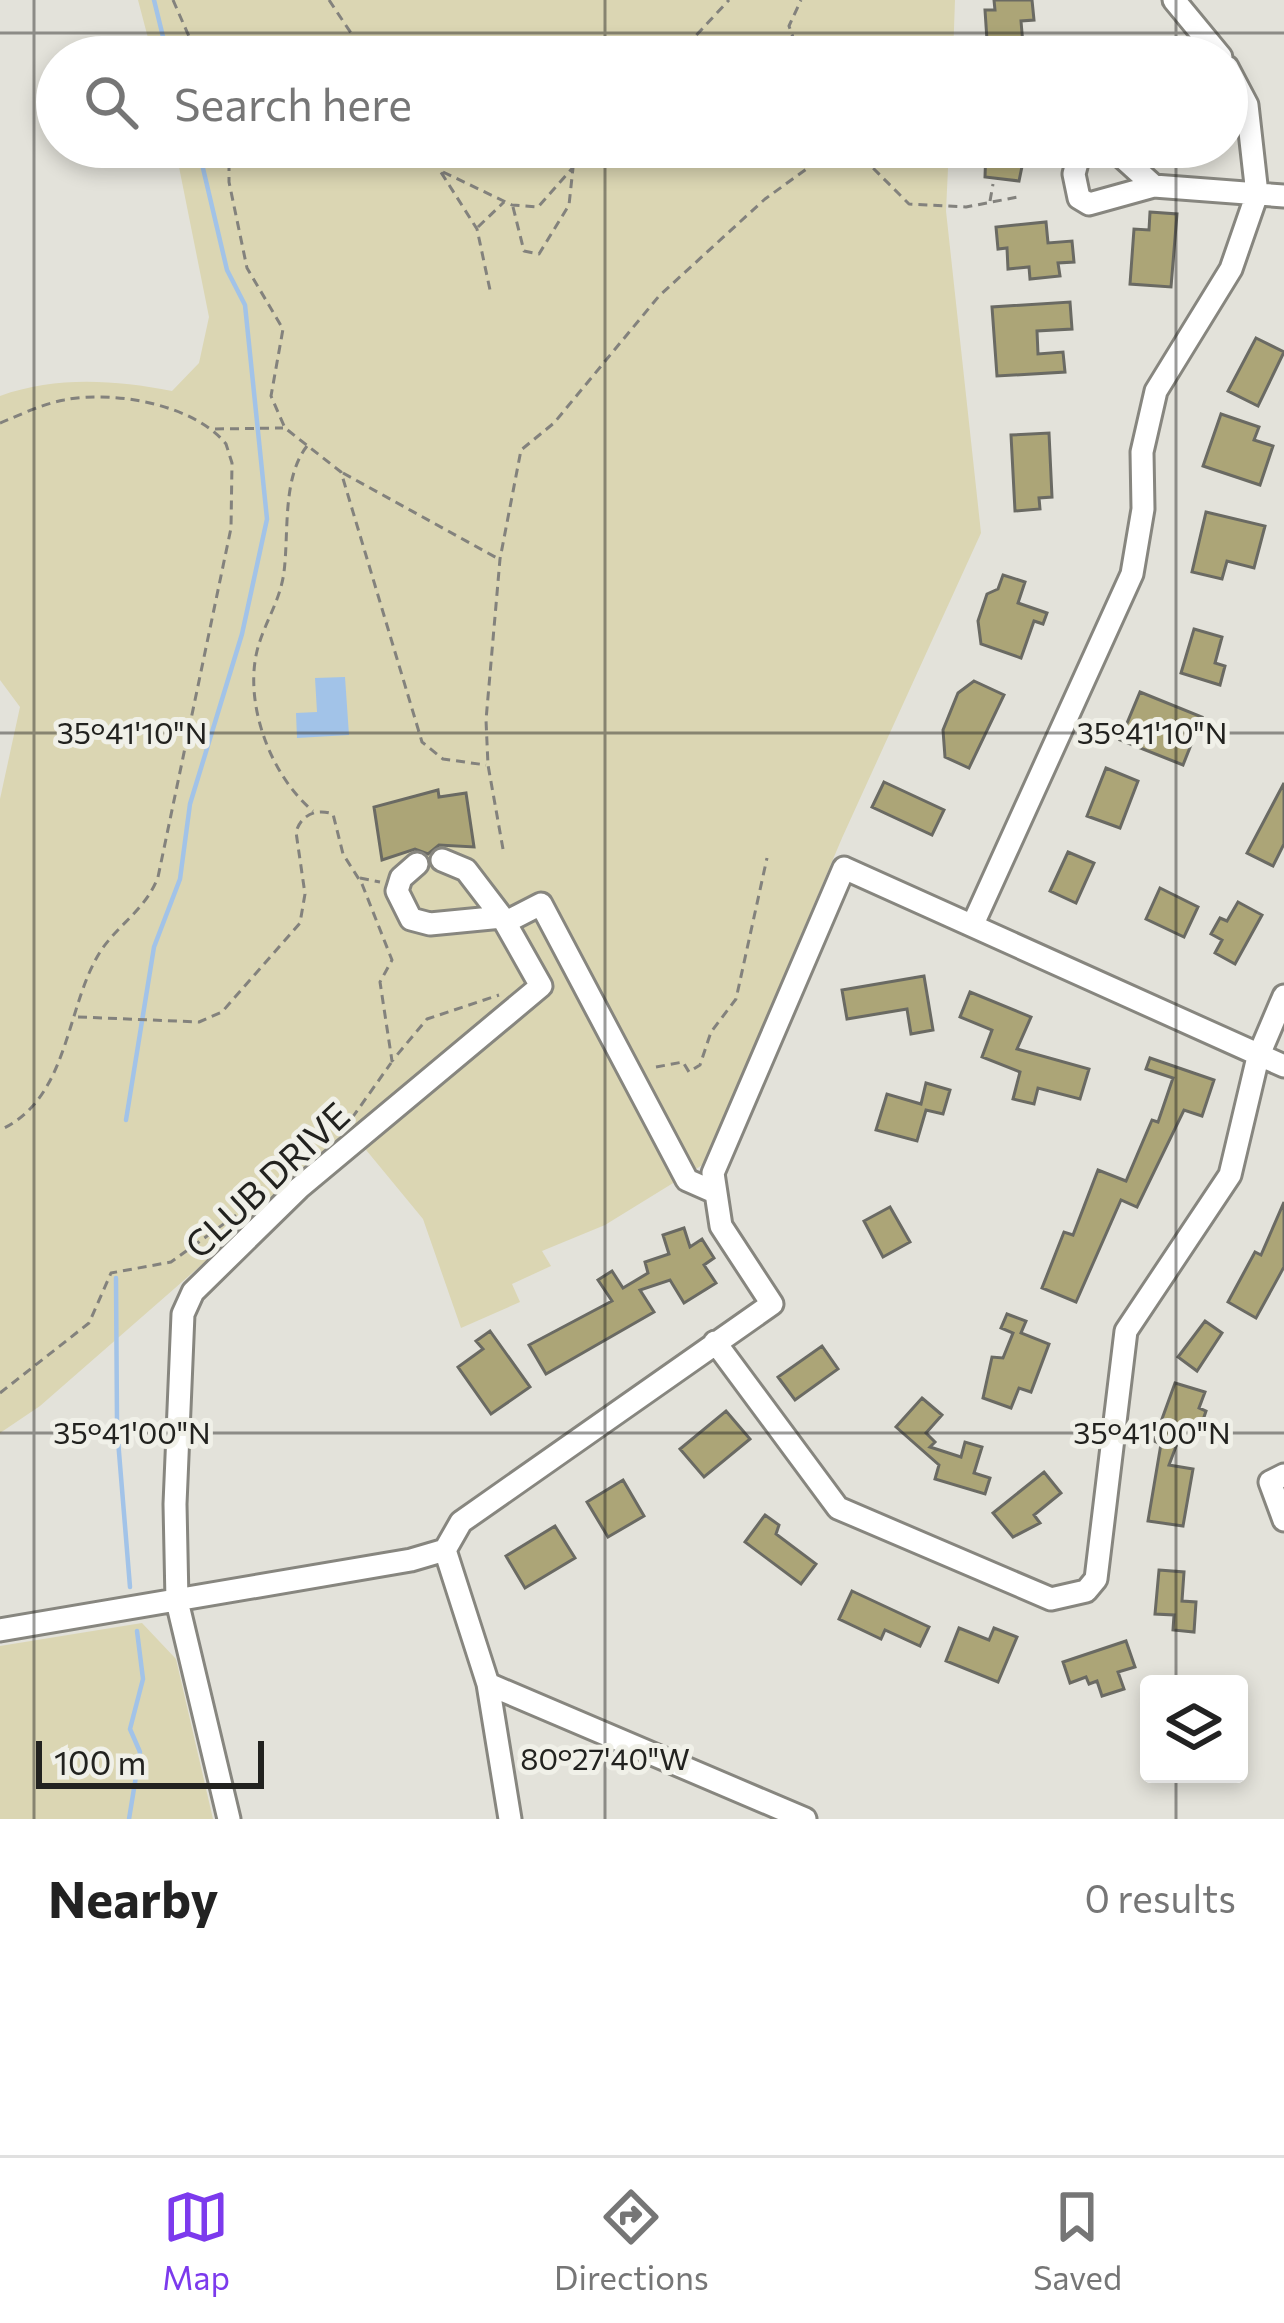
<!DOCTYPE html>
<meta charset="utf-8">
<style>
body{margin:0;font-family:Commissioner,sans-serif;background:#f6f6f6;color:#222}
.controls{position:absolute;right:36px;bottom:36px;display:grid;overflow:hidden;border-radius:12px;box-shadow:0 6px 18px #0003}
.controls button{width:108px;height:108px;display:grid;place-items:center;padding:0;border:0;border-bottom:3px solid #e0e0e0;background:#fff;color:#222;font:60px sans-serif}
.scale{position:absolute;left:36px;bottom:30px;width:228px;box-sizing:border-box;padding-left:12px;border:6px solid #22221f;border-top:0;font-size:33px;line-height:42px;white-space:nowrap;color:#22221f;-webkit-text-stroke:9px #f0f0e8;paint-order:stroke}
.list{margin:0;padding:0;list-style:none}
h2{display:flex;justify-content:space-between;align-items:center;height:156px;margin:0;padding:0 48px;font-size:51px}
h2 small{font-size:39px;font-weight:400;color:#767676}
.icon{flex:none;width:66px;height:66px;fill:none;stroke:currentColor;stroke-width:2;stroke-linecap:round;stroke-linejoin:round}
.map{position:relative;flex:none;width:1284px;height:1819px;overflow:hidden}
.search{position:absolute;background:#fff;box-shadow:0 6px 18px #0003;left:36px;right:36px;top:36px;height:132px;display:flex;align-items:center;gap:30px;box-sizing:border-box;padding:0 42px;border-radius:66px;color:#767676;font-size:45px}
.sheet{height:336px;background:#fff}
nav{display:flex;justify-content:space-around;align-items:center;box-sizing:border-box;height:168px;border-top:3px solid #e0e0e0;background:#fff;font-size:33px;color:#767676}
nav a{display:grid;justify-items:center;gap:6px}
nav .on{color:#7c3aed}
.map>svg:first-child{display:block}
.green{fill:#dbd6b3}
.water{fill:#a2c3e8}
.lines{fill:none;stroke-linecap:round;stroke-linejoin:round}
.stream{stroke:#a2c3e8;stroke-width:4.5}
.building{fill:#aca577;stroke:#6a6a63;stroke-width:3}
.minor-casing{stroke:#87867f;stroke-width:27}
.path{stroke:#83827d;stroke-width:3;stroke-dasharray:9 6;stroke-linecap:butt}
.minor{stroke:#fff;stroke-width:21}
.ticks{fill:none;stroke:#22221f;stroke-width:3;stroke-opacity:0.45}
.labels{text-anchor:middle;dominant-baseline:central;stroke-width:10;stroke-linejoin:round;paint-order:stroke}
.street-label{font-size:36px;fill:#22221f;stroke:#f0f0e8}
.ticks-label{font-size:30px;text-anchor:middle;fill:#22221f;stroke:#f0f0e8;stroke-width:10;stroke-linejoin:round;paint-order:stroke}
</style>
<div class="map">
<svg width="1284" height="1819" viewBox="0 0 1284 1819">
<rect width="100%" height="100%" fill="#e3e2da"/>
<path class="green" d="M138 0H955L953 57H153Z
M175 147H949L946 211 981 533 842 838 704 1164 605 1225 542 1251 551 1266 512 1284 520 1302 461 1328 423 1219 362 1145 463 1061 451 1047 40 1406 0 1433V799L20 707 0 680V396C56 376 114 380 172 391L199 363 209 317Z
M142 1623 176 1659 213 1819H0V1646Z"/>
<path class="water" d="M345 677 349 735 297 738 296 713 317 712 315 678Z"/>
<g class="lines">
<path class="stream" d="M154 0 168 57
M126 1120 154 947 180 879 190 804 242 634 267 519 245 305 227 270 198 147
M116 1278 117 1422
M118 1440 130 1587
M129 1819 140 1752 130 1729 143 1679 137 1631"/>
</g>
<path class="building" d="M994 0H1032L1034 20 1021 21 1024 57 988 55 985 10H995Z
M986 147H1026L1019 181 985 177Z
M1150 212 1177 214 1171 287 1130 284 1134 229 1149 230Z
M1046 222 1048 243 1072 241 1074 262 1058 263 1060 276 1030 279 1029 267 1008 269 1007 248 998 249 996 227Z
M1070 302 1072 329 1037 331 1038 354 1063 352 1065 372 997 376 992 307Z
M1256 338 1284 352 1258 406 1228 391Z
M1221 414 1259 427 1254 440 1273 446 1260 485 1203 466Z
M1049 433 1052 497 1039 498 1040 509 1015 511 1011 435Z
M1206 512 1265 526 1254 568 1227 561 1222 579 1192 572Z
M1003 575 1025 582 1018 603 1047 613 1043 624 1034 621 1021 658 981 644 978 621 987 594 998 589Z
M1194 629 1222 637 1215 663 1225 666 1220 685 1181 673Z
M974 681 1004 695 969 768 945 757 943 730 958 693Z
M1140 692 1202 717 1183 765 1120 740Z
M1106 768 1138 781 1120 828 1087 816Z
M884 782 944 810 932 835 872 807Z
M1284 783V844L1273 866 1247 853Z
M438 790 439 797 466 793 474 847 439 845 428 854 415 849 382 860 374 807Z
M1068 852 1094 863 1076 903 1050 891Z
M1160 888 1198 907 1184 937 1146 919Z
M1238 902 1262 915 1235 964 1215 953 1222 940 1211 934 1220 918 1227 921Z
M924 976 933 1030 911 1034 907 1009 847 1019 842 990Z
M970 992 1031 1017 1017 1049 1089 1069 1080 1099 1038 1088 1034 1104 1013 1099 1020 1072 982 1057 992 1030 960 1017Z
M1150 1058 1214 1080 1202 1116 1184 1110 1137 1207 1121 1200 1076 1302 1042 1288 1064 1232 1073 1235 1098 1170 1126 1181 1152 1120 1158 1122 1173 1078 1146 1069Z
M926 1083 950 1090 943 1114 926 1110 917 1141 876 1130 887 1094 921 1104Z
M1284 1202V1267L1256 1318 1228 1302 1255 1252 1261 1255Z
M890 1207 910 1242 883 1257 864 1221Z
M684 1228 690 1247 702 1239 714 1258 704 1265 716 1283 684 1303 670 1280 640 1290 654 1312 546 1374 529 1345 612 1301 598 1280 612 1271 623 1288 648 1273 645 1262 669 1254 663 1235Z
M1007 1314 1026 1321 1021 1333 1049 1344 1031 1392 1019 1388 1011 1408 983 1398 992 1357 1003 1358 1013 1333 1001 1328Z
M1205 1321 1222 1333 1197 1371 1178 1357Z
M490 1331 530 1387 491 1414 458 1367 483 1349 476 1341Z
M822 1346 838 1369 795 1400 778 1377Z
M1175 1383 1205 1392 1199 1408 1206 1411 1201 1426 1190 1422 1185 1434 1181 1433 1169 1465 1193 1469 1183 1526 1148 1521 1161 1444 1154 1441Z
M922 1398 942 1415 926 1433 935 1442 930 1447 961 1457 965 1442 982 1447 974 1473 990 1478 985 1494 935 1479 939 1465 896 1427Z
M726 1411 750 1439 704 1477 680 1449Z
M1044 1472 1061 1493 1034 1515 1040 1523 1013 1537 993 1513Z
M623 1480 644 1516 608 1537 587 1502Z
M765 1515 779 1525 776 1534 816 1564 801 1584 745 1542Z
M555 1526 575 1558 525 1588 506 1556Z
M1159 1570 1184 1572 1182 1601 1196 1602 1194 1632 1173 1630 1174 1615 1155 1614Z
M852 1591 929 1627 920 1646 885 1630 881 1639 839 1619Z
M959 1628 989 1640 994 1628 1017 1637 998 1682 946 1661Z
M1126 1641 1135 1667 1118 1672 1124 1689 1102 1696 1097 1681 1089 1684 1086 1677 1070 1683 1063 1662Z"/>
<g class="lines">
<g class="minor-casing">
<path id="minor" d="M1174 0 1221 57
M1081 147 1074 174 1079 198 1089 204 1154 186 1284 196
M1111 147 1154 186
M417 864 401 878 397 891 411 919 430 924 502 917 466 870 442 860
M506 922 541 904 687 1180 712 1191
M973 924 1132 574 1143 509 1142 452 1156 391 1231 269 1257 194 1247 105 1227 67
M715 1342 838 1508 1051 1599 1086 1591 1096 1579 1126 1331 1230 1175 1258 1057 1284 996
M1284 1475 1270 1482 1284 1520
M445 1550 488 1684 510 1819
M0 1630 411 1560 445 1550 461 1522 772 1304 721 1226 713 1173 844 868 1284 1066
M488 1684 805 1819
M229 1819 177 1601 175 1504 183 1314 193 1292 299 1188 541 986 502 917"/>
</g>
<path class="path" d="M173 0 198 57
M329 0 367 57
M676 57 729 0
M800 57 789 26 801 0
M229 147V182L247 268 283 329 271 396 285 428 341 472 422 742 443 759 486 765
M425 147 477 229 490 290
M852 147 909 204 966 207 1018 197
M443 172 512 205 538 207 591 147
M990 201 993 184
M513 207 524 251 539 254 569 205 573 168
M478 227 504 202
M0 423C20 415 42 404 64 400 112 390 194 404 226 444L232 463 231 528 158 877C146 909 121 922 102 949 65 1004 71 1098 0 1130
M215 429 283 428
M307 446C282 478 289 532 284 572 280 602 264 623 257 651 244 705 271 776 313 811
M343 473 497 558
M503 849 488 765 486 720 500 559 521 450 554 423 659 296 765 199 837 147
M360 878 380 882
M78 1017 199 1022 222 1012 300 923 305 894 296 832C301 815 316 808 333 814L343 854 362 884 392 960 380 982 392 1061 427 1019 499 995
M656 1067 683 1062 689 1072 700 1065 711 1032 736 999 767 858
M352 1118 391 1063
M0 1393 89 1323 111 1273 171 1262 268 1192"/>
<use href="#minor" class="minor"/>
</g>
<path class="ticks" d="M34 0V1819M605 0V57M1176 0V57M0 33H1284M605 147V1819M1176 147V1684M0 733H1284M0 1433H1284M1176 1774V1819"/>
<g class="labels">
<g class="street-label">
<text transform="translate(266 1179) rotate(-43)">CLUB DRIVE</text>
</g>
</g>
<g class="ticks-label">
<text x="132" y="744">35°41'10"N</text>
<text x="1152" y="744">35°41'10"N</text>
<text x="132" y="1444">35°41'00"N</text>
<text x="1152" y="1444">35°41'00"N</text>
<text x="605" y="1770">80°27'40"W</text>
</g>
</svg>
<div class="controls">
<button><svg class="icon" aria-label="layers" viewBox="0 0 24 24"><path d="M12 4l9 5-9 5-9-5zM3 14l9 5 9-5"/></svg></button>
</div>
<div class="scale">100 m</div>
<div class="search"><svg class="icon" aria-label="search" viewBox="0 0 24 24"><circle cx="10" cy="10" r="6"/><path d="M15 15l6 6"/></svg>Search here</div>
</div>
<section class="sheet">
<h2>Nearby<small>0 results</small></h2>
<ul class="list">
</ul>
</section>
<nav>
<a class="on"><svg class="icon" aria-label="map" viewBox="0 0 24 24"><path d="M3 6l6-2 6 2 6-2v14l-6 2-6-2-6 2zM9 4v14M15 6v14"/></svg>Map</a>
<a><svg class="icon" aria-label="directions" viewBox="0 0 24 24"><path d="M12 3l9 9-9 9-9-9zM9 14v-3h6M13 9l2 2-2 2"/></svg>Directions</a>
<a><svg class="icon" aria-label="saved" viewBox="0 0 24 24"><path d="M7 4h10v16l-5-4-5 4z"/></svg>Saved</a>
</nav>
